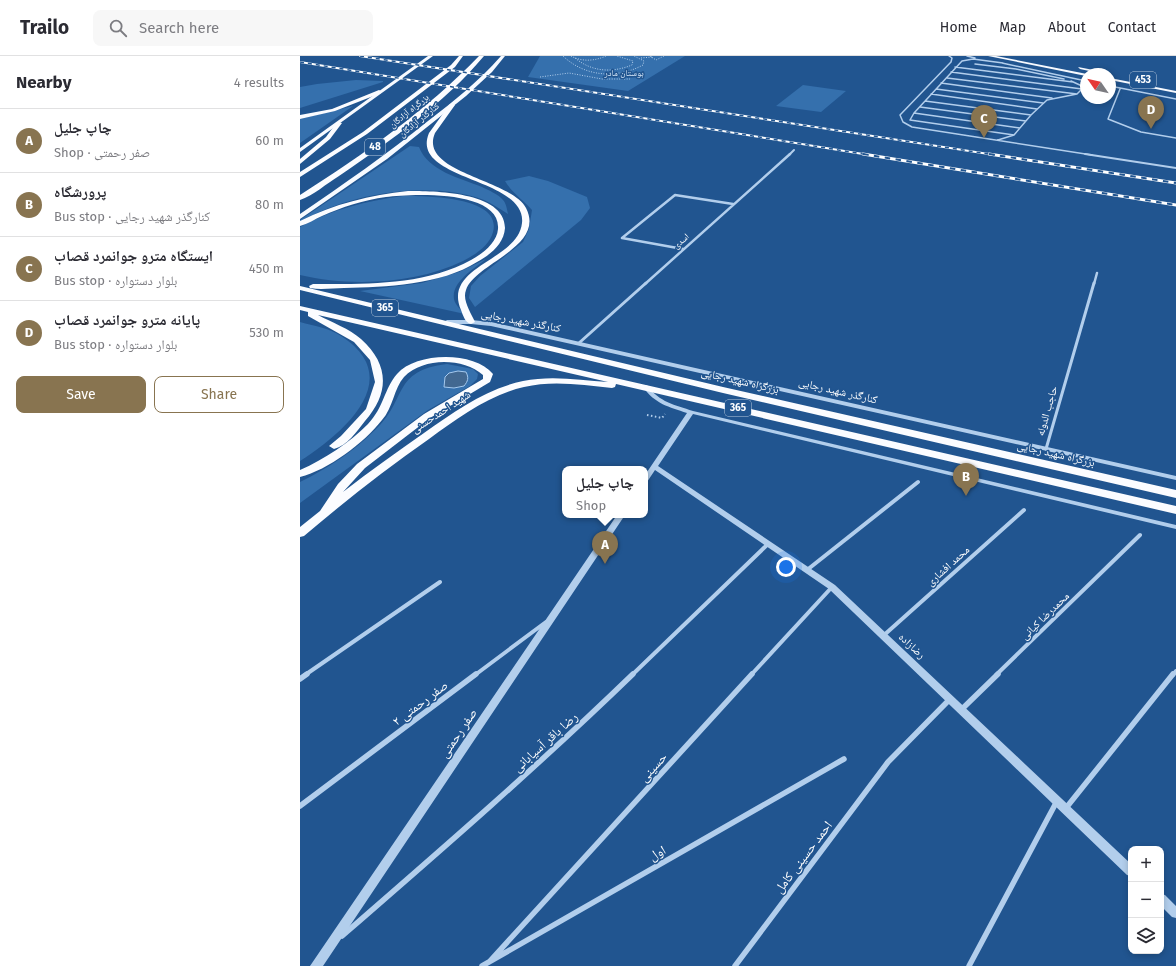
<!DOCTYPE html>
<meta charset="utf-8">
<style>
body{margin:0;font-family:"Fira Sans","Noto Naskh Arabic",sans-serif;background:#f7f7f7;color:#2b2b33}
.controls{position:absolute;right:12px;bottom:12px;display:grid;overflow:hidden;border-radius:8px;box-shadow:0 2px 6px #0003}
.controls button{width:36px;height:36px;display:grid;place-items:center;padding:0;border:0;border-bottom:1px solid #e1e1e2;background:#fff;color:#2b2b33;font:20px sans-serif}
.compass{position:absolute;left:780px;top:12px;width:36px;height:36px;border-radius:50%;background:#fff;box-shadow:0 2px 6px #0003;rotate:304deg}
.you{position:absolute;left:486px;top:511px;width:14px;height:14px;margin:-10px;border:3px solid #fff;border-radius:50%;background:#1a73e8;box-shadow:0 0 0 6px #1a73e833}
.badge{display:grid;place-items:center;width:26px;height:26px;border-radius:50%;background:#887450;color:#fff;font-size:13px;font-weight:700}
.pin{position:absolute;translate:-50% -33px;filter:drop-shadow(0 1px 2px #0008)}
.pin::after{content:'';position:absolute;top:21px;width:14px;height:12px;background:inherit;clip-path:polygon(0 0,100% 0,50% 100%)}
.popup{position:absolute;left:262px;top:410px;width:86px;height:52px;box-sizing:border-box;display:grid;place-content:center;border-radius:8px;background:#fff;filter:drop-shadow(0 1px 3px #0005);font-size:13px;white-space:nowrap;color:#7c7c81}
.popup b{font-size:15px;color:#2b2b33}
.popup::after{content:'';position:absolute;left:50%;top:100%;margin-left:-8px;border:8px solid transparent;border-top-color:#fff}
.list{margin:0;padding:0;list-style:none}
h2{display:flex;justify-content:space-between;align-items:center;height:52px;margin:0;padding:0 16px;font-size:17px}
h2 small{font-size:13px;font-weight:400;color:#7c7c81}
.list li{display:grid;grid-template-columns:26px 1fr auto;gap:12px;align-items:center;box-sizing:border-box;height:64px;padding:0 16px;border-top:1px solid #e1e1e2}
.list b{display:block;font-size:15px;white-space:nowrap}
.list p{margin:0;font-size:13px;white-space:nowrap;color:#7c7c81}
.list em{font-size:13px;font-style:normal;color:#7c7c81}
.actions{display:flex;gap:8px;padding:12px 16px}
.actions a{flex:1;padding:9px 0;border:1px solid #887450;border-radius:8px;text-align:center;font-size:14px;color:#887450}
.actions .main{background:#887450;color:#fff}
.icon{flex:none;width:22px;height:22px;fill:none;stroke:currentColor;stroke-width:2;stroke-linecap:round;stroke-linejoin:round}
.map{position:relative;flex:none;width:876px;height:910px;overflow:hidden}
header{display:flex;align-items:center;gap:24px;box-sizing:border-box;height:56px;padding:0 20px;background:#fff;border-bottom:1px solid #e1e1e2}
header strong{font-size:19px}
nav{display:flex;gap:22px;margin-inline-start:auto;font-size:14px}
.search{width:280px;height:36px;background:#f7f7f7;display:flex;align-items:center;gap:10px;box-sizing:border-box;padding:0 14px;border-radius:8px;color:#7c7c81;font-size:15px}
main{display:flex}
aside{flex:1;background:#fff}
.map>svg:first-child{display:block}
.green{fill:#3570ad}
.water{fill:#426891;stroke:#a5c9ee}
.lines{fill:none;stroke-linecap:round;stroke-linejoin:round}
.path-far1{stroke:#b2ceec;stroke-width:1;stroke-dasharray:1 1.5;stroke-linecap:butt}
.path{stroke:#b2ceec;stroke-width:2;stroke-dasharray:1.5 2.5;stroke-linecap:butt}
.service-far1{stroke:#b2ceec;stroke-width:1.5}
.service{stroke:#b2ceec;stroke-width:2}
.minor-far4{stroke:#b2ceec;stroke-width:2}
.minor-far3{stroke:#b2ceec;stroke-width:2.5}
.minor-far2{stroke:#b2ceec;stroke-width:3}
.minor-far1{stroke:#b2ceec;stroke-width:4}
.minor{stroke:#b2ceec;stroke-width:5.5}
.tertiary{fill:#b2ceec;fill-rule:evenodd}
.primary{fill:#f7faff;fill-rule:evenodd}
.trunk{fill:#fbfcff;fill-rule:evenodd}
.rail-far1-casing{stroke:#fff;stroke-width:2}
.rail-casing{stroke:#fff;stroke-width:3}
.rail-far1{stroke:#215590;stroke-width:1.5;stroke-dasharray:4;stroke-linecap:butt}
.rail{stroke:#215590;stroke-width:2;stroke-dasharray:5.5;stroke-linecap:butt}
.labels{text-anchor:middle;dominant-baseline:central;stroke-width:3;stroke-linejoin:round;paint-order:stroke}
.far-park-label{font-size:9px;fill:#d7e8f9;stroke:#215590}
.far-street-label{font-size:9px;fill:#fff;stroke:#215590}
.shield{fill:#215590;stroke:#bcccde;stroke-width:1}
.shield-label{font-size:10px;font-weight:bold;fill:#fff}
.street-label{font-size:11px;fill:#fff;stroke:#215590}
.near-street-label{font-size:13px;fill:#fff;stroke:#215590}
</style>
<header>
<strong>Trailo</strong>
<div class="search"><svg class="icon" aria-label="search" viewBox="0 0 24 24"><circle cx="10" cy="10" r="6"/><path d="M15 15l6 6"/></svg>Search here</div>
<nav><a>Home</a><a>Map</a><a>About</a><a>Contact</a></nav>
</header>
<main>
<aside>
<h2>Nearby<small>4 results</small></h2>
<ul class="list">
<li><span class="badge">A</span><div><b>چاپ جلیل</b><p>Shop · صفر رحمتی</p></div><em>60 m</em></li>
<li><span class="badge">B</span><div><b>پرورشگاه</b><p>Bus stop · کنارگذر شهید رجایی</p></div><em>80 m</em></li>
<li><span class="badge">C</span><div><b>ایستگاه مترو جوانمرد قصاب</b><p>Bus stop · بلوار دستواره</p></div><em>450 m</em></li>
<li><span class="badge">D</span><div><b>پایانه مترو جوانمرد قصاب</b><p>Bus stop · بلوار دستواره</p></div><em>530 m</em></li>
</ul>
<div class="actions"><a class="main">Save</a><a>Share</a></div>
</aside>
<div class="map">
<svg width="876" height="910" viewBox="0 0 876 910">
<rect width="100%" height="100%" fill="#215590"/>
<path class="green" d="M240 0H385L328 35 228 21Z
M56 24 83 25V26L0 52V31L17 28Z
M503 29 546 35 521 56 476 50Z
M53 50 0 87V63Z
M110 90 119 91C128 115 160 122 182 131 188 134 198 138 203 144 206 147 207 153 208 158 200 153 193 148 184 144 129 124 50 137 0 166V164Z
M229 120 248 125 287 141 290 152 281 164 175 251 169 242 171 230 180 220 223 186 229 173 232 154C223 144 212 137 205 125Z
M103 140C124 140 203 140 193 176 190 189 175 199 163 205 116 228 51 231 0 219V171C33 153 66 145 103 140Z
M186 203C175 212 151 226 154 243 155 249 161 254 165 258L60 235 122 227 159 216Z
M0 266C14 270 29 272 41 280 108 323 42 378 0 405Z
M147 308 173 313 178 318 177 323 170 330 128 354 0 447V426C28 412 53 396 75 374 108 344 91 315 147 308Z"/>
<path class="water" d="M158 315 166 316C169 322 168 325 164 330L154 332 144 331 145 321 149 317Z"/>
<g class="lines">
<path class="path-far1" d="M263 0C285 21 317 23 343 9L344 5 334 0
M271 0C282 6 295 5 306 0
M350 0 356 4 364 0
M275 2C292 16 312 17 332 9L333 5 317 0
M341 2 352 1
M240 21 269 17 302 23H330"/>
<path class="path" d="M347 359 362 362 365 358"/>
<path class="service-far1" d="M649 0 652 2 651 6 600 59 603 66 612 71 792 99
M667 0 675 2
M702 7 786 25
M703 7 673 3 662 5 614 57 610 64 714 79
M675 8 716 13 764 23
M655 11 773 26
M651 16 782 33
M647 22 777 38
M771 25 782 30V33
M641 27 752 42
M810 30 876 43
M636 33 743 47
M820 33 808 63 841 76 876 82
M631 38 737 53
M625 45 731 59
M620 51 726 65
M614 57 720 72
M698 84 714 79 731 59 747 44 777 38 782 33"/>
<path class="service" d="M785 98 876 112"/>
<path class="minor-far4" d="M489 99 494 94"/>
<path class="minor-far3" d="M322 182 375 139 433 148
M322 182 383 193
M345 228 490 98
M794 228 797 217"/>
<path class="minor-far2" d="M279 287 346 227
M746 393 794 227"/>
<path class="minor-far1" d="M507 514 618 426
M583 580 724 454
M5 619 140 526
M175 619 246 566
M332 619 468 488
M451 619 532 531
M696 619 840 479
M873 619 876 615"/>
<path class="minor" d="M0 623 7 618
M662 653 698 618
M0 750 176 618
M766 752 873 618
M42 880C141 794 239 709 333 618
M190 905 452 618
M182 910 544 703
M435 910 588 706 650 643
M669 910 757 745"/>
<path class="tertiary" d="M171 264 191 266 876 420V424L191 270 171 268H147L144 266 147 264Z
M346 329 348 330C359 346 375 349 393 355L876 469V473L393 358 358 410 535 529 831 808V820L827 819 529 533 355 414 347 426H345V419L387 357C369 351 355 348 343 331Z
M317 459H325L23 910H10Z
M861 838 865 839 876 850V862L872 861 861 850Z"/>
<path class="primary" d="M128 0H133L0 96V92Z
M201 0H205L192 16 166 40 87 103 0 163V158C44 128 87 98 128 65 154 45 179 25 201 0Z
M688 0H696L787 18 786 20Z
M778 11 809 17 811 18H803L780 13Z
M810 22 876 35V37L810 24Z"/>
<path class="trunk" d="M159 0H163L155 11 67 78 0 121V116L63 76 151 9Z
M179 0H184C144 48 90 85 39 120 27 127 13 140 0 144V139C64 98 126 55 179 0Z
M79 34 81 35V37L35 55 0 63V59L32 53Z
M150 48 155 49 135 77C118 117 211 123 226 152 246 191 175 207 166 234 162 244 171 257 175 266L171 268C165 267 163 259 161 254 142 210 218 205 222 167 227 121 109 125 129 77Z
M37 66 42 67 30 83 0 108V103L26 81Z
M108 135C132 135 205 135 205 172 204 188 190 199 177 206 141 229 85 231 44 232 33 232 21 234 10 232L9 230 13 228C64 228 124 230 171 204 182 198 197 187 198 173 201 133 110 138 86 141 64 144 42 151 22 160 15 163 8 168 0 170V165C34 148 70 139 108 135Z
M0 230 423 331 876 434V442L423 337 0 234Z
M0 250 876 450V458L316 328 315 331 312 332C283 329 253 324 224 331 189 339 158 362 129 383 86 413 44 446 4 480L0 481V471L20 455 38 428 57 408 124 358 183 323V319C163 302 124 301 104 321 94 332 93 352 82 364 64 387 28 414 0 421V414C25 403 49 387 68 368 84 351 84 333 97 318 116 296 174 295 193 318L190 326 130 362 65 412 43 436C70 415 97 396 124 377 155 355 186 333 223 325 251 319 280 324 308 326L18 259C31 266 50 273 61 283 89 308 90 337 65 365 57 375 47 390 34 393L29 390 41 380 66 353 75 326 70 304 54 286 8 260V256L0 254Z"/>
<g class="rail-far1-casing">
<path id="rail-far1" d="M60 0 695 99
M0 6 569 99"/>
</g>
<g class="rail-casing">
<path id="rail" d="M563 98 876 149
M689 98 876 127"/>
</g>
<use href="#rail-far1" class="rail-far1"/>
<use href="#rail" class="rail"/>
</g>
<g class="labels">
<g class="far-park-label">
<text x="324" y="17">بوستان مادر</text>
</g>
<g class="far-street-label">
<text transform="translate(109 55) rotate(-39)">بزرگراه آزادگان</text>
<text transform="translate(119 64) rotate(-39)">کنارگذر آزادگان</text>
<text transform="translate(381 185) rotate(-42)">اسدی</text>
</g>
<g class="shield">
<rect x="830" y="16" width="26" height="16" rx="3"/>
<rect x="65" y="83" width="20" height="16" rx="3"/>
<rect x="72" y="244" width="26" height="16" rx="3"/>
<rect x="425" y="344" width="26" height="16" rx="3"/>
</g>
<g class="shield-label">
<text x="843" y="24">453</text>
<text x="75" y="91">48</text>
<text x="85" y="252">365</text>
<text x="438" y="352">365</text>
</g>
<g class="street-label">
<text transform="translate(221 265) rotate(11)">کنارگذر شهید رجایی</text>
<text transform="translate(440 325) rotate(13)">بزرگراه شهید رجایی</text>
<text transform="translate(538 335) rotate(13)">کنارگذر شهید رجایی</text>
<text transform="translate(747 355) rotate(-74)">حاجب الدوله</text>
<text transform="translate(141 356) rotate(-33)">شهید احمدحسنی</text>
<text transform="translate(756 398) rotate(13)">بزرگراه شهید رجایی</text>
<text transform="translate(648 510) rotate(-42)">محمد افشاری</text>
<text transform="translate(745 560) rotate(-44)">محمدرضا کیانی</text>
<text transform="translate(612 590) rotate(43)">رضازاده</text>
</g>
<g class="near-street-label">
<text transform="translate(120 647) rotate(-37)">صفر رحمتی ۲</text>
<text transform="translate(158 677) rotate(-56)">صفر رحمتی</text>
<text transform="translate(245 686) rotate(-42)">رضا باقر آسیابانی</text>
<text transform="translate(353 711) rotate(-48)">حسینی</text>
<text transform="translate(357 797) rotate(-30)">اول</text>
<text transform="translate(503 801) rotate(-53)">احمد حسینی کامل</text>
</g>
</g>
</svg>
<div class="controls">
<button>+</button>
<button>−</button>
<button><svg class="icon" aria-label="layers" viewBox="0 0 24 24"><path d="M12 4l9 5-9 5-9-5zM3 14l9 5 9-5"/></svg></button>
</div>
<svg class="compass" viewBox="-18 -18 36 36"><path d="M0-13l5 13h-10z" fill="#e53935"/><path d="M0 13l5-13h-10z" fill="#7c7c81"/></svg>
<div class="you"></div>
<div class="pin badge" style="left:305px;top:508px">A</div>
<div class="popup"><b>چاپ جلیل</b>Shop</div>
<div class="pin badge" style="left:666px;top:440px">B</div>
<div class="pin badge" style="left:684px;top:82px">C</div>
<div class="pin badge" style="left:851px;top:73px">D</div>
</div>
</main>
